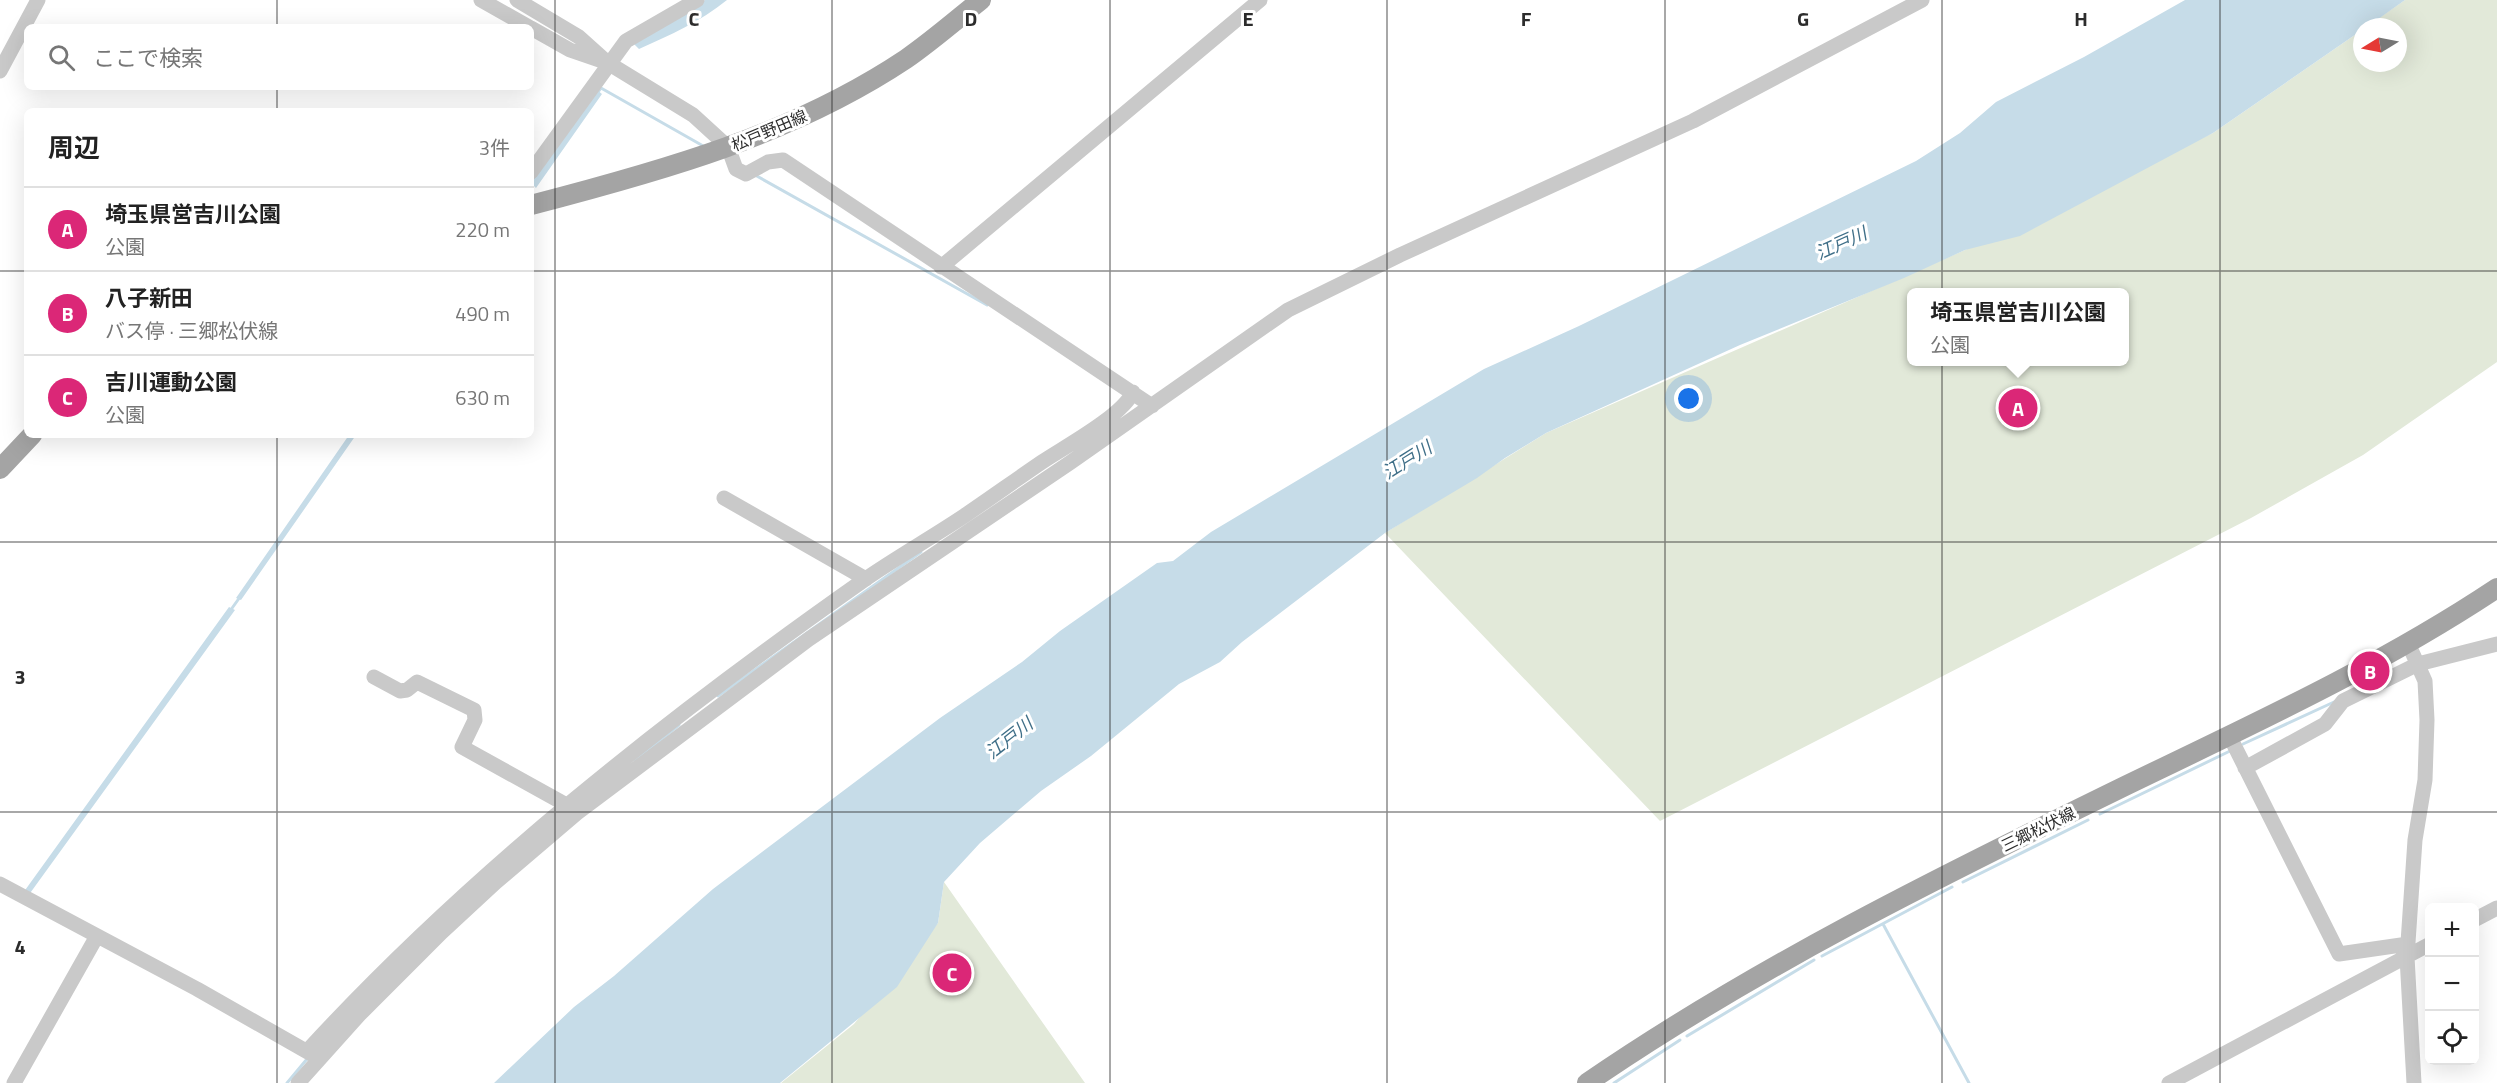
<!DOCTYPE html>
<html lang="ja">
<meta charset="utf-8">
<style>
body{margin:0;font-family:"Titillium Web","Noto Sans JP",sans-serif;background:#f2f2f2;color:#222}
.controls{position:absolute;right:18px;bottom:18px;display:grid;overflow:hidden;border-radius:9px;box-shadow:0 6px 24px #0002}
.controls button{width:54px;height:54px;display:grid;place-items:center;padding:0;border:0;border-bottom:2px solid #e0e0e0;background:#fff;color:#222;font:30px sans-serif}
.compass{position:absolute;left:2353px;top:18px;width:54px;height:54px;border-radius:50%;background:#fff;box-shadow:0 6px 24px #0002;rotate:260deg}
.you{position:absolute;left:1689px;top:399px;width:21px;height:21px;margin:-15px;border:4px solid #fff;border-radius:50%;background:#1a73e8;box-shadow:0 0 0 9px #1a73e833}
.badge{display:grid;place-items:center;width:39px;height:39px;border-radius:50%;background:#db2777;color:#fff;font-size:20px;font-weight:700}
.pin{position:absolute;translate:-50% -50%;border:3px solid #fff;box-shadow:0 2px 6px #0006}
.popup{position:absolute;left:1907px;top:288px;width:222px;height:78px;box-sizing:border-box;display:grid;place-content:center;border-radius:9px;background:#fff;filter:drop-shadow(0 2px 4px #0005);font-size:20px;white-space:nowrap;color:#767676}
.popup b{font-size:22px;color:#222}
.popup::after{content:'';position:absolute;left:50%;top:100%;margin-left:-12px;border:12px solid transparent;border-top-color:#fff}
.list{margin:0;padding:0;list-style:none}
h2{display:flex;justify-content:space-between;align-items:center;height:78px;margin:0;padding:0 24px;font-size:26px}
h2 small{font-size:20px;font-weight:400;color:#767676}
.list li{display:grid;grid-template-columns:39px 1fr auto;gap:18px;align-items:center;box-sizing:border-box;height:84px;padding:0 24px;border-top:2px solid #e0e0e0}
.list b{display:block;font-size:22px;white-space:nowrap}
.list p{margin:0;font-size:20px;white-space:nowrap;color:#767676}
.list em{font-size:20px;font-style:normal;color:#767676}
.icon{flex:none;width:33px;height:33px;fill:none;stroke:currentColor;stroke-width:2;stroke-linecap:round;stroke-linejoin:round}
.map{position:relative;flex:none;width:2497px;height:1083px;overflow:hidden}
.search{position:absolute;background:#fff;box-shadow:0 6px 24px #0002;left:24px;top:24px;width:510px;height:66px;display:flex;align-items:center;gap:15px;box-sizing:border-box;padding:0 21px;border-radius:9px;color:#767676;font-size:22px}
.panel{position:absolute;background:#fff;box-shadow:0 6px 24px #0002;left:24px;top:108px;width:510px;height:330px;border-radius:9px}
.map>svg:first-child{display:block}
.green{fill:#e2e9d9;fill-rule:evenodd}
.water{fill:#c6dce8}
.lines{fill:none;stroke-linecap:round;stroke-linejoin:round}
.stream{stroke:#c6dce8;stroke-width:3}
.minor{stroke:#c9c9c9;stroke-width:15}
.major{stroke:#a4a4a4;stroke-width:20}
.grid{fill:none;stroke:#2c2c2c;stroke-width:1.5;stroke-opacity:0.55}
.labels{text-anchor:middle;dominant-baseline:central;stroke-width:6;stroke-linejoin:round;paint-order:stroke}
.street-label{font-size:16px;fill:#2c2c2c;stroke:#fff}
.water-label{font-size:18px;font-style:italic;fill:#3f6f88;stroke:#fff}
.grid-label{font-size:20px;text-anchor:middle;font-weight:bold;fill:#2c2c2c;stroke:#fff;stroke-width:6;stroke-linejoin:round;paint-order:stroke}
</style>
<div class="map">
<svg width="2497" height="1083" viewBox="0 0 2497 1083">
<rect width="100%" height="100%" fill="#fff"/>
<path class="green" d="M2405 0H2497V362L2363 455 2251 518 1660 821 1385 533 1546 433 1965 250 2213 133 2362 30V63H2398V27H2366ZM1912 292H2124V362H1912Z
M944 882 1085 1083H781L854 1024 938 923Z"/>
<path class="water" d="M705 0H727C700 22 670 35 639 49L633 43Z
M2185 0H2405L2367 27H2362V30L2213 133 2020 236 1965 250 1904 278 1740 345 1546 433 1505 458 1477 478 1385 533 1242 642 1220 662 1179 684 1091 756 1041 791 980 843 944 882 938 923 897 987 780 1083H494L574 1007 614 976 713 889 940 718 1022 662 1060 631 1157 563 1173 561 1211 532 1484 369 1579 326 1916 161 1960 133 1996 102 2084 57Z
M596 89 602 94 536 188 531 183Z
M349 435H356L241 600 236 598Z
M229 607 235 610 28 896 23 893Z"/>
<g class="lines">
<path class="stream" d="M597 93 601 88 705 147
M755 175 987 305
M230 611 240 597
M718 696 921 552
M2243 744 2334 702
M635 760 679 725
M2100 814 2230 751
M1963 882 2088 820
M1883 924 1969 1083
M1822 956 1952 887
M1687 1036 1814 960
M287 1083 307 1059
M1614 1083 1680 1040"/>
<path class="minor" d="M481 0 529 27
M517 0 579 37 608 63 693 115 728 147 736 169 746 174 768 162 783 160 1152 406
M531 28 570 50 602 61
M0 71 38 0
M531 172 626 41 697 0
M941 267 1260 0
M724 498 866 579
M2408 643 2425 681 2427 720 2425 780 2415 840 2407 957 2414 1083
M374 677 400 691 407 690 417 682 474 710 475 720 462 747 572 808
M2230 737 2339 954 2408 944
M2245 768 2325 724 2343 701 2418 664 2497 644
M0 884 197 989 313 1055
M2474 920 2497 908
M308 1050C473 871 665 720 864 580 897 557 933 537 967 514 992 497 1017 479 1042 462 1066 446 1122 416 1133 392
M14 1083 97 936
M298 1083 359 1015 442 932 496 882 577 813 809 639 1071 462 1288 310 1400 255 1693 121 1922 0
M2169 1083 2430 944"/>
<path class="major" d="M531 205C662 171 792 135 906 59 932 41 956 20 981 0
M0 469 32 435
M1587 1083C1756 967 1941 876 2125 786 2251 725 2380 666 2497 588"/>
</g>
<path class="grid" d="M277 0V27M555 0V1083M832 0V1083M1110 0V1083M1387 0V1083M1665 0V1083M1942 0V1083M2220 0V1083M277 87V111M0 271H27M531 271H2497M277 435V1083M0 542H2497M0 812H2497"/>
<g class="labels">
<g class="street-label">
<text transform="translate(769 130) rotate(-23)">松戸野田線</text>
<text transform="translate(2038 829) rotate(-26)">三郷松伏線</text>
</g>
<g class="water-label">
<text transform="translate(1841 243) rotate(-24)">江戸川</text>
<text transform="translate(1407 460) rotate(-32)">江戸川</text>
<text transform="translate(1009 738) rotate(-38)">江戸川</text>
</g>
</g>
<g class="grid-label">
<text x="694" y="26">C</text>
<text x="971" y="26">D</text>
<text x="1248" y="26">E</text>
<text x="1526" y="26">F</text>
<text x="1803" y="26">G</text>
<text x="2081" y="26">H</text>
<text x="20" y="684">3</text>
<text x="20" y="954">4</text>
</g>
</svg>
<div class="controls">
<button>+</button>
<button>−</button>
<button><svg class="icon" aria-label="locate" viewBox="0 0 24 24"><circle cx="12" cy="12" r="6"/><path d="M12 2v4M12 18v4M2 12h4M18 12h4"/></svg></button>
</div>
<svg class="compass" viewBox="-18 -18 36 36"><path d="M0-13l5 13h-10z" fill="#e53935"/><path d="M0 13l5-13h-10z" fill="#767676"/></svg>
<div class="you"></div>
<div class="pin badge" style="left:2018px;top:408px">A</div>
<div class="popup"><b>埼玉県営吉川公園</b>公園</div>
<div class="pin badge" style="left:2370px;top:671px">B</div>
<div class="pin badge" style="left:952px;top:973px">C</div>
<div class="search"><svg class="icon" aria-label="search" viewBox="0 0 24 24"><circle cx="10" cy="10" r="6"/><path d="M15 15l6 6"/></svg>ここで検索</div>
<section class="panel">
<h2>周辺<small>3件</small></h2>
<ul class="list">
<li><span class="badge">A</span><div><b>埼玉県営吉川公園</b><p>公園</p></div><em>220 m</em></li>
<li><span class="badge">B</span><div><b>八子新田</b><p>バス停 · 三郷松伏線</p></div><em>490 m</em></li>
<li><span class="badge">C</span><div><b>吉川運動公園</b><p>公園</p></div><em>630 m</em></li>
</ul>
</section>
</div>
